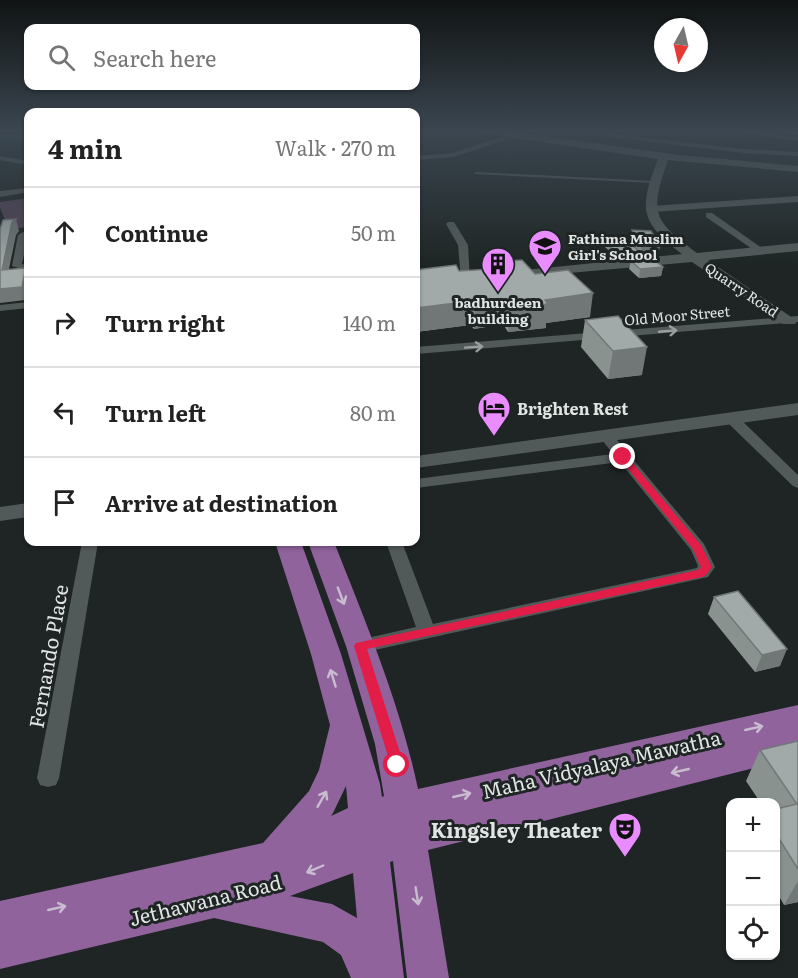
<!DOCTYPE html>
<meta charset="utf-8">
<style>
body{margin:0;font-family:Literata,serif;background:#f6f6f6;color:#222}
.controls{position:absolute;right:18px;bottom:18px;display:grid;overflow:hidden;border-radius:12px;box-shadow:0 2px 4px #0004}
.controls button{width:54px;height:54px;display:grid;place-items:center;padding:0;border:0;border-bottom:2px solid #e0e0e0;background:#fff;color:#222;font:30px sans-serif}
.compass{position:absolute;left:654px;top:18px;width:54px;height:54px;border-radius:50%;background:#fff;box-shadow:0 2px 4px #0004;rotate:188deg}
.stop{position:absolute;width:18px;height:18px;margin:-14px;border:4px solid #e11d48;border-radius:50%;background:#fff}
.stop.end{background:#e11d48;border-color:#fff;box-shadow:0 2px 6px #0008}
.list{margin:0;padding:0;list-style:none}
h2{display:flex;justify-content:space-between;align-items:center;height:78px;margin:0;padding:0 24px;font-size:26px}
h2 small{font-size:20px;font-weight:400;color:#767676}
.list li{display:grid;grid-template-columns:39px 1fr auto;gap:18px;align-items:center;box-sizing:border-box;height:90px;padding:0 24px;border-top:2px solid #e0e0e0}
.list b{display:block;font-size:22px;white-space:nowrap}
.list em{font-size:20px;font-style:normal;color:#767676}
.icon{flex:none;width:33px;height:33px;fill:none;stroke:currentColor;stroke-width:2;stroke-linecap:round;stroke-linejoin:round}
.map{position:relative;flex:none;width:798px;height:978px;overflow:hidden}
.search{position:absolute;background:#fff;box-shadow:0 2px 4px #0004;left:24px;top:24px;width:396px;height:66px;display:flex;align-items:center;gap:15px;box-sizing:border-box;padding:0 21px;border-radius:12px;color:#767676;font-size:22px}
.panel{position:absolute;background:#fff;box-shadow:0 2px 4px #0004;left:24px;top:108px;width:396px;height:438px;border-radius:12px}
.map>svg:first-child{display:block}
.green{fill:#524356}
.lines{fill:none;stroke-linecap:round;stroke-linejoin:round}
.canal{fill:#0f403a;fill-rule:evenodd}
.lane{fill:#525a59;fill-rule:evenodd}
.street{fill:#525a59;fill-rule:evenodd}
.secondary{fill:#525a59;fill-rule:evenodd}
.primary{fill:#90639d;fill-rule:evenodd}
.wall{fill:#8a9290}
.shaded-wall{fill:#717776}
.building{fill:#a1aaa8;stroke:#717776;stroke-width:1.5}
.oneway{stroke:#999f9e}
.oneway2{stroke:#c8bdce}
.route{fill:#e11d48}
.labels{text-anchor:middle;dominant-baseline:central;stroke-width:6;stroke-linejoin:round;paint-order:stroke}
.far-poi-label{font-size:14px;font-weight:bold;fill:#e0e4e3;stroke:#1e2524;text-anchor:start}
.far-street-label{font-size:14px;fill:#e0e4e3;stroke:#1e2524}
.poi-label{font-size:16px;font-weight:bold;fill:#e0e4e3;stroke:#1e2524;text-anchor:start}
.near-street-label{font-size:20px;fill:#e0e4e3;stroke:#1e2524}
.near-poi-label{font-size:20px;font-weight:bold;fill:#e0e4e3;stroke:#1e2524;text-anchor:end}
</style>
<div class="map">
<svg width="798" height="978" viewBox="0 0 798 978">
<rect width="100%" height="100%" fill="#1e2524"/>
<path class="green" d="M28 198V227L9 229 0 208V202Z"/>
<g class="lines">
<path class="canal" d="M28 138V142L0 143V139Z"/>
<path class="lane" d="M528 130H534L515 137 512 136Z
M476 172 654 181 656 182 654 183 475 174 474 173Z"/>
<path class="street" d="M723 130H743L798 137V141Z
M605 133 744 149 798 152V156L744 153 603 136Z
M28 134V138L0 139V135Z
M511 134 518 136 453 157 416 160V156L452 153Z
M0 156 28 161V165L0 160Z
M28 188V192L0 197V191Z
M798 196V202L652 212 648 209 652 206Z
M706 213H712L766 251 758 253 706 217Z
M448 222H454L468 245 470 282 461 280 458 245 446 224Z
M23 232 28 235 22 264 28 265V271L12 266 18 235Z
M28 302V308L0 311V305Z
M798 316V322L416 354V347Z
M732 415 737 416 798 475V488L793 486 727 422 725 419Z
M606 432 611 433 704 544 715 567 708 577 361 653 354 651 352 646 354 641 416 627 386 542H402L433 624 697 568 698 566 691 550 620 462 416 488V479L613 454 599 436Z
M82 542H98L59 778 56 785 48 787 40 785 37 778Z"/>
<path class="secondary" d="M476 130H500L679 155 798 166V172L668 160C649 214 653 220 697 253L798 243V251L708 260 797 321 795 324H783L692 262 501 279 499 276 501 273 506 272 682 254C639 221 639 209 658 159L481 133Z
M798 403V415L416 468V456Z
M28 503V517L0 521V507Z"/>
<path class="primary" d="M275 542H301L341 654 380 784 382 797 384 796 375 744 346 646 308 542H334C366 623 400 703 418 789L798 705V757L428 850 449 978H407L393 861 390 862 404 978H351L341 955 323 942 214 918 0 969V901L263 843 309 791 319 770 330 725 311 654ZM346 786 348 808 331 816 333 813ZM353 873 357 918 332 904 290 896Z"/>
</g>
<path class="wall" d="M761 130H798V135Z
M632 230 660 246 658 254 640 256 639 254V256L617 258 605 247 606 243 636 249 631 238Z
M507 261 535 274 590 317 546 323V328L508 332 503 324 474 329 470 325 416 332V270L459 271 506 269Z
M631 261 663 267 661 276 639 278 629 269Z
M585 320 642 375 608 379 581 347Z
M714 597 780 666 755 672 708 614Z
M798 741V902L784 905 776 891V802H760L746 781 760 750Z"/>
<path class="shaded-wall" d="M16 219 19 231 16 235 6 283 2 270 12 222Z
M660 246 658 254 640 256 642 247Z
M640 252 639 256 617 258 618 254Z
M663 267 661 276 639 278 640 269Z
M26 268 28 277V286L25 300 0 303V289Z
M593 293 590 317 546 323V328L508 332 510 308 545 300Z
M505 300 503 324 474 329 475 305Z
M472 301 470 325 416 332V308Z
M647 347 642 375 608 379 613 351Z
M787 649 780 666 755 672 762 655Z
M798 881V902L784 905Z"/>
<path class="building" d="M16 219 12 222 2 270 26 268 22 287 0 289V229L3 220Z
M632 230 651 231 660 246 642 247Z
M606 243 631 244 640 252 618 254Z
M653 259 663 267 640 269 631 261Z
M522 260 535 274 568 270 593 293 545 300 548 304 510 308 505 300 475 305 472 301 416 308V270L456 265 459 271 512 268 507 261Z
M618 316 647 347 613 351 585 320Z
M738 591 787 649 762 655 714 597Z
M798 741V869L776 834V809L797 804 760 750Z"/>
<defs><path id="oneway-shaft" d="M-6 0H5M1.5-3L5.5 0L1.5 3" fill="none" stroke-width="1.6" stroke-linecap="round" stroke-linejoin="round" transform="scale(1.5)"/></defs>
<g class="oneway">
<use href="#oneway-shaft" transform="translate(668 331) rotate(-5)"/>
<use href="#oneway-shaft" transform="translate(474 347) rotate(-4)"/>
</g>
<g class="oneway2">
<use href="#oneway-shaft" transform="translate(341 596) rotate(69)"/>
<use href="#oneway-shaft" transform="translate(333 678) rotate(-107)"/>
<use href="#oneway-shaft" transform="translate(754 728) rotate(-13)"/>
<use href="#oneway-shaft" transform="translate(680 771) rotate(167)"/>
<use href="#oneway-shaft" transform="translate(462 795) rotate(-13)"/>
<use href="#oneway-shaft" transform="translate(322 799) rotate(-60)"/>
<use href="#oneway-shaft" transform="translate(315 869) rotate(157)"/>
<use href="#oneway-shaft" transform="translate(417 896) rotate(81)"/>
<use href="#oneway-shaft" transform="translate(57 908) rotate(-13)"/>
</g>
<linearGradient id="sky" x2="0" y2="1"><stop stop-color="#101414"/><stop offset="0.49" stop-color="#3b4650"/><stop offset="1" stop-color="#3b4650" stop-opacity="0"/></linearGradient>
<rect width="798" height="267" fill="url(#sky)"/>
<path class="route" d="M620 455H626L701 545 712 567 706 575 702 577 367 649 404 765 402 769H392L354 646 356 643 698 570 701 567 693 549 620 459Z"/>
<defs>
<g id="school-pin" transform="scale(1.725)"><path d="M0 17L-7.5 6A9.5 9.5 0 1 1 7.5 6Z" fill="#e98dfe" stroke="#1e2524"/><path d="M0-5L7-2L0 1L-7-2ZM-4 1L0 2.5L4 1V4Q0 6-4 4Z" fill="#111"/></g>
<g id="building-pin" transform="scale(1.725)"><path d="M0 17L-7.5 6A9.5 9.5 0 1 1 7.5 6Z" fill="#e98dfe" stroke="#1e2524"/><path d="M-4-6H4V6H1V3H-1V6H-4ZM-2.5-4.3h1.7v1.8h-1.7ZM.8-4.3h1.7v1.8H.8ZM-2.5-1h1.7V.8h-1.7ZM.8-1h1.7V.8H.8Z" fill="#111"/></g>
<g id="hotel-pin" transform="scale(1.725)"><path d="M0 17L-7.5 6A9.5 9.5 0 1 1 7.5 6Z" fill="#e98dfe" stroke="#1e2524"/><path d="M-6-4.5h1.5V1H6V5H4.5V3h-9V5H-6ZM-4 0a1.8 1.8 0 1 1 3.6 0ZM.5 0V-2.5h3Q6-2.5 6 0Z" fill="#111"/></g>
<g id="theatre-pin" transform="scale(1.725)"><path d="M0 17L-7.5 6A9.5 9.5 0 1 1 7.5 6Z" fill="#e98dfe" stroke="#1e2524"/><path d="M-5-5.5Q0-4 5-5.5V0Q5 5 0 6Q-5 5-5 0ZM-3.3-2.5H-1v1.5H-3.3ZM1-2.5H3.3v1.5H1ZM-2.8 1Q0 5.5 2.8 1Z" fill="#111"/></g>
</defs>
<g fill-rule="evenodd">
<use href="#school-pin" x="545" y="246"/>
<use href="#building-pin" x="498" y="264"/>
<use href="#hotel-pin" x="494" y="408"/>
<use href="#theatre-pin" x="625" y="829"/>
</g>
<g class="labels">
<g class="far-poi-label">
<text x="568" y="238">Fathima Muslim<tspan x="568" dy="16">Girl's School</tspan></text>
<text x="498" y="302" text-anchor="middle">badhurdeen<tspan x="498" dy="16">building</tspan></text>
</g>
<g class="far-street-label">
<text transform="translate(742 289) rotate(34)">Quarry Road</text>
<text transform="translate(677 315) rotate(-5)">Old Moor Street</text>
</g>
<g class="poi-label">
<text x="517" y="408">Brighten Rest</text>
</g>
<g class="near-street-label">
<text transform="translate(47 656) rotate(-80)">Fernando Place</text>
<text transform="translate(601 763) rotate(-13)">Maha Vidyalaya Mawatha</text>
<text transform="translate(205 899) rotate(-14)">Jethawana Road</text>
</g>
<g class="near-poi-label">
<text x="602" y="829">Kingsley Theater</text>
</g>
</g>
</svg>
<div class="controls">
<button>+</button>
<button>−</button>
<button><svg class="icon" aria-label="locate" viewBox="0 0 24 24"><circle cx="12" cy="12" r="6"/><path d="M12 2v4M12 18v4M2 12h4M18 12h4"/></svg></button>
</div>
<svg class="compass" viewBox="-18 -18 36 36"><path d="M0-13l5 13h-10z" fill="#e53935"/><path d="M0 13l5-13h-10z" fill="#767676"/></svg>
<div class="stop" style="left:397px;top:765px"></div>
<div class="stop end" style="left:623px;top:457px"></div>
<div class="search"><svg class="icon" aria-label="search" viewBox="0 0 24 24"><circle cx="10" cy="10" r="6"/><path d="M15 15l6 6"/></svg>Search here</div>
<section class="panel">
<h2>4 min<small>Walk · 270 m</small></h2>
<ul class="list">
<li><svg class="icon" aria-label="ahead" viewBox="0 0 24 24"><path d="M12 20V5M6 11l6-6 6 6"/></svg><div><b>Continue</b></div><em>50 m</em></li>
<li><svg class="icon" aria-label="right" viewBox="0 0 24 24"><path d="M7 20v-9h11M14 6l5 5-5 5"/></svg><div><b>Turn right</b></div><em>140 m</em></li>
<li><svg class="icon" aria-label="left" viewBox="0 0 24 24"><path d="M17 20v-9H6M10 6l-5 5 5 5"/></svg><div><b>Turn left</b></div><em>80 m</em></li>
<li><svg class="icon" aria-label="arrive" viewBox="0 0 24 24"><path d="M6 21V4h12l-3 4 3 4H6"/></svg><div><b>Arrive at destination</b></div></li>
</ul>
</section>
</div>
